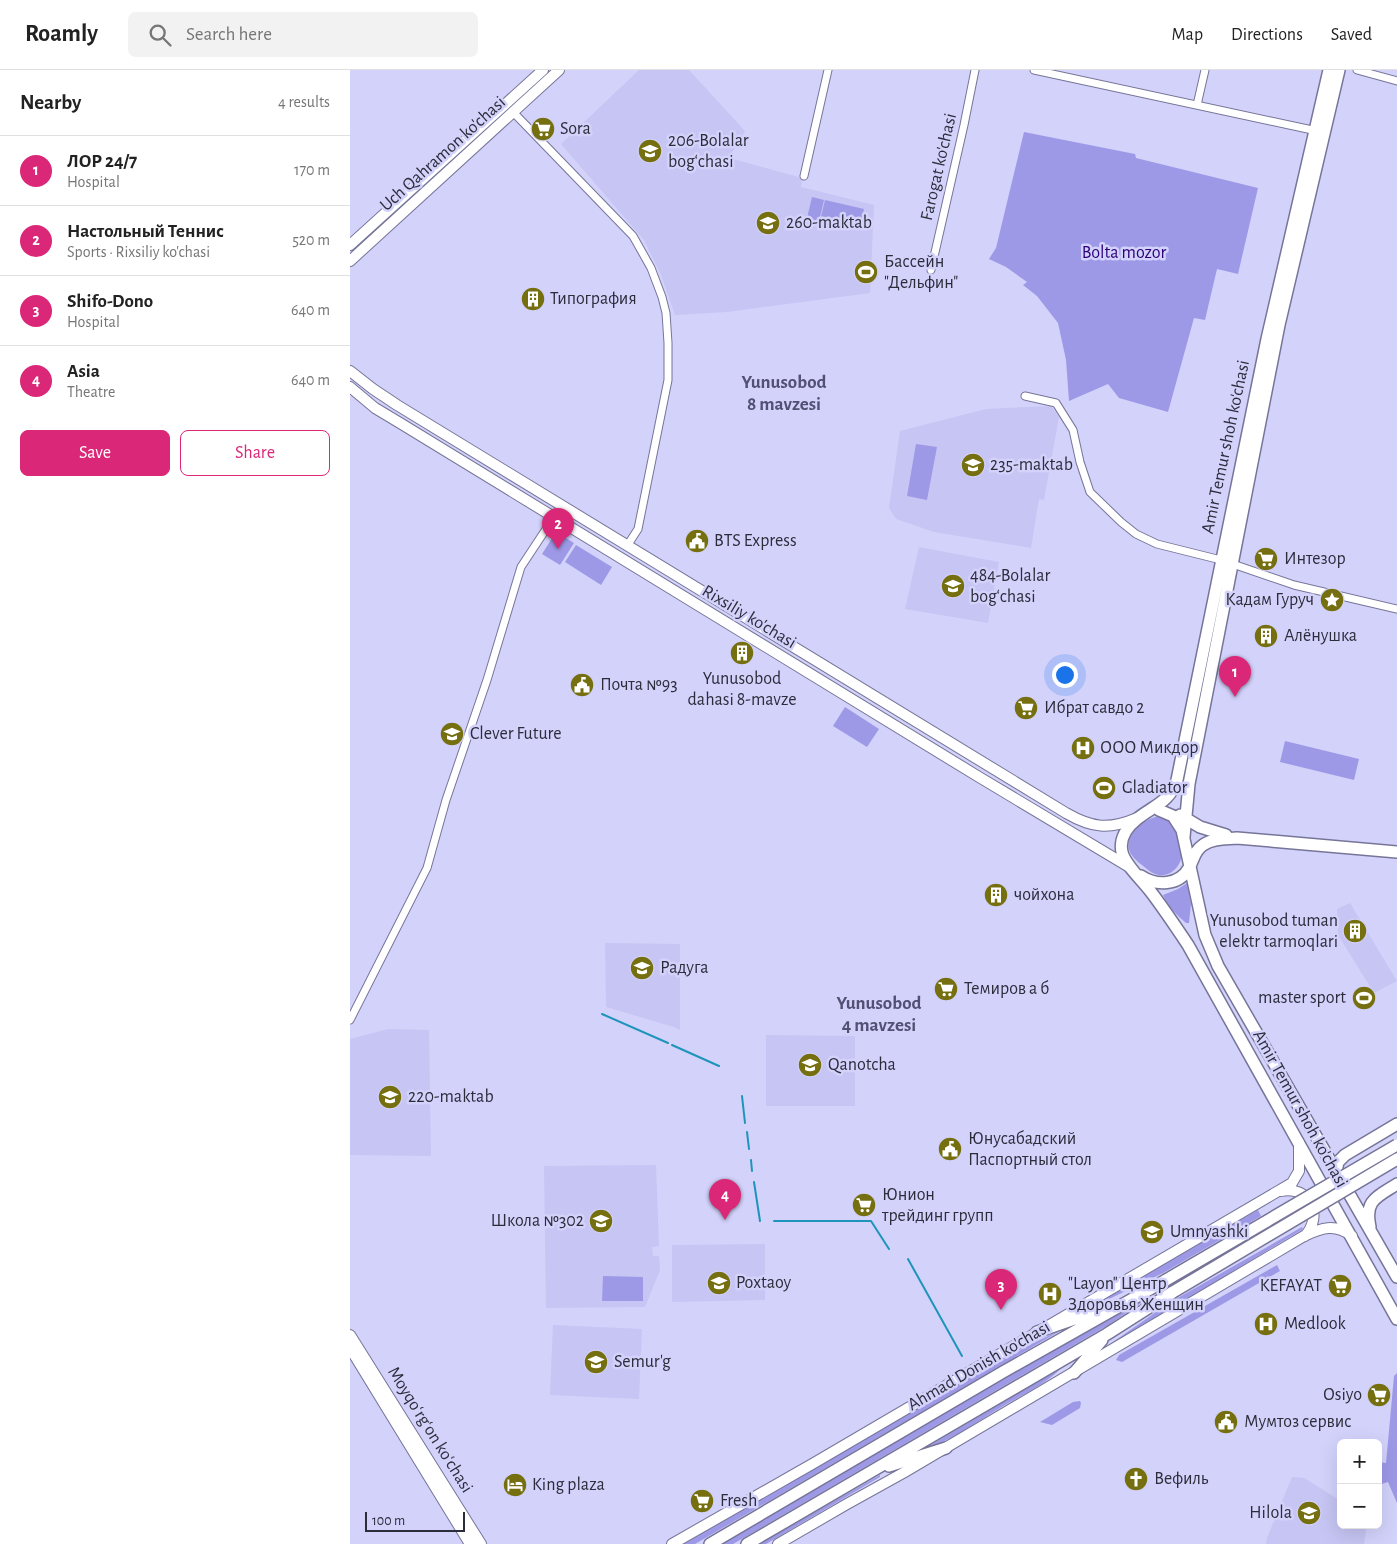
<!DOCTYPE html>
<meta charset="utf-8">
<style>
body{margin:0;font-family:"Alegreya Sans",sans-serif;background:#f2f2f2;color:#222}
.controls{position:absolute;right:15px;bottom:15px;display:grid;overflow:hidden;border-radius:8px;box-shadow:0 5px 20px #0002}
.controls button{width:45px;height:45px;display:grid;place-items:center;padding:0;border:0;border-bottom:1px solid #e0e0e0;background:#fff;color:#222;font:25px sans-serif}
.scale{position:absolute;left:15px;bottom:12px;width:100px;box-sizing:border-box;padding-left:5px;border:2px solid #2c2c3b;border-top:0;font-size:14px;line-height:18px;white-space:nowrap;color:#2c2c3b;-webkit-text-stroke:4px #d3d2fb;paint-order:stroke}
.you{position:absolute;left:714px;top:604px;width:18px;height:18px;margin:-12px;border:4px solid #fff;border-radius:50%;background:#1a73e8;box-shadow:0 0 0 8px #1a73e833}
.badge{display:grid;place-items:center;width:32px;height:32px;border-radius:50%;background:#db2777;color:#fff;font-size:16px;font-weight:700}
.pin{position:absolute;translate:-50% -41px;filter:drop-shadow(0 1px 2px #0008)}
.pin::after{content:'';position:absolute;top:26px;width:18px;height:15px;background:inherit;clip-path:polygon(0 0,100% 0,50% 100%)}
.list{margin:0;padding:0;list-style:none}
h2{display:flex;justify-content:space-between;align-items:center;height:65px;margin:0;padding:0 20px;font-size:21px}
h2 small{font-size:16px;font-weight:400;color:#767676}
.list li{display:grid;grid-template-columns:32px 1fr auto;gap:15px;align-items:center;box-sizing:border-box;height:70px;padding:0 20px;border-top:1px solid #e0e0e0}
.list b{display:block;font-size:19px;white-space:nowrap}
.list p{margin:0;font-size:16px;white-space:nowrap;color:#767676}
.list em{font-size:16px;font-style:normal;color:#767676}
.actions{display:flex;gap:10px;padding:15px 20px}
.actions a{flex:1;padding:11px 0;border:1px solid #db2777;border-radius:8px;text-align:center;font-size:18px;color:#db2777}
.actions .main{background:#db2777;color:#fff}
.icon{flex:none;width:28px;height:28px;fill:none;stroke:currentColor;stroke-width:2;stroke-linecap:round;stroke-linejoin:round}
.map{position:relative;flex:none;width:1047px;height:1474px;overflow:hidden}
header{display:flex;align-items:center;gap:30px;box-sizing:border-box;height:70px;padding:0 25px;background:#fff;border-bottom:1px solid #e0e0e0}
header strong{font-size:24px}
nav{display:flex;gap:28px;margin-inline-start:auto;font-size:18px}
.search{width:350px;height:45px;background:#f2f2f2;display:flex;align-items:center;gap:12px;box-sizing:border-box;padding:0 18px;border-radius:8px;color:#767676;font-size:19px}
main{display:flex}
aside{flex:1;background:#fff}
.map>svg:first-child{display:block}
.built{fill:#c6c5f3}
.green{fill:#9e99e7}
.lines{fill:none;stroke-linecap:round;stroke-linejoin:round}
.stream{stroke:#1e94ba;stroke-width:2}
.street-casing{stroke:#767599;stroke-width:9}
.secondary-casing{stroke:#767599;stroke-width:12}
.primary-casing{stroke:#767599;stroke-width:14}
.street{stroke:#fff;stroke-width:7}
.secondary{stroke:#fff;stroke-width:10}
.primary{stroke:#fff;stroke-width:11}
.primary-bridge-casing{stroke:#767599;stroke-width:14;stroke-linecap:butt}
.primary-bridge{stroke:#fff;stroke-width:11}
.labels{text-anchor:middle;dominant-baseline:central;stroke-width:5;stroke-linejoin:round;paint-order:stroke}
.poi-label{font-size:18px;fill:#2c2c3b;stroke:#d3d2fb;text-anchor:start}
.street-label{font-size:18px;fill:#2c2c3b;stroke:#d3d2fb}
.park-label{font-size:18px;fill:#2c0078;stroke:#d3d2fb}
.neighbourhood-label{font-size:19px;font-weight:bold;fill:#525173;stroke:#d3d2fb}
</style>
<header>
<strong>Roamly</strong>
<div class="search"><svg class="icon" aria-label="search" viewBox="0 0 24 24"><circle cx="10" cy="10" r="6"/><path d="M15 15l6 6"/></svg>Search here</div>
<nav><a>Map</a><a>Directions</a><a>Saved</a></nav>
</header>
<main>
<aside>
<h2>Nearby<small>4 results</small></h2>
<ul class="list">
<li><span class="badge">1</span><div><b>ЛОР 24/7</b><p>Hospital</p></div><em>170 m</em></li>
<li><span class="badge">2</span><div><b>Настольный Теннис</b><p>Sports · Rixsiliy ko'chasi</p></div><em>520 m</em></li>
<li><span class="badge">3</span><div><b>Shifo-Dono</b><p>Hospital</p></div><em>640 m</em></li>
<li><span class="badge">4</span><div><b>Asia</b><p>Theatre</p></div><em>640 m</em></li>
</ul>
<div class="actions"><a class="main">Save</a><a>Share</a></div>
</aside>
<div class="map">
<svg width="1047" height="1474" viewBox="0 0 1047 1474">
<rect width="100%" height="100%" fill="#d3d2fb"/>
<path class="built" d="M289 0H339L395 61 379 88 452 108 451 117 524 135 520 223 377 242 325 245 311 205 294 170 211 74Z
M701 336 709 347 694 430 689 429 681 478 584 462 546 449 539 438 550 361 636 339Z
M569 477 649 492 638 553 555 539Z
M1000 833 1047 911 1024 923 988 865 987 839Z
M255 873 330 874V960L324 957 256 937Z
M38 959 79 960 81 1086 0 1085V969Z
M416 965 505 966V1036H416Z
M306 1095 309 1176 302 1177 303 1186H309L310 1200 295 1237 196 1238 194 1096Z
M415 1174V1230L322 1232V1175Z
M203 1255 292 1259 289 1329 200 1325Z
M942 1407 954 1408 991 1431V1455H1017L1014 1474H916L917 1468Z"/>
<path class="green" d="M674 62 785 84 786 88 908 118 888 204 867 199 855 250 844 248 818 342 769 328 758 314 719 331 716 290 708 253 687 226 673 215 677 212 656 197 639 189 646 178Z
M462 127 474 130 469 151 457 148Z
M475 130 514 139 509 160 470 151Z
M566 374 587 377 577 430 557 426Z
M206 462 224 473 210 495 192 484Z
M226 475 262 497 251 515 215 492Z
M495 637 529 659 517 677 483 656Z
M935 671 1009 689 1004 710 930 692Z
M809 746H815C819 750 824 754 826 758 830 764 832 777 832 784 831 798 818 809 805 804 800 802 796 798 792 795 778 785 773 774 786 759 792 752 800 748 809 746Z
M837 813 841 834 839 853H836C827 845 818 837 813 825L828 819Z
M908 1140 911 1146 813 1203 730 1243 762 1223Z
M952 1157 953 1159 740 1288 819 1233Z
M927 1195 930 1201 772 1292 766 1290 769 1285Z
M253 1206 293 1207V1231H252Z
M803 1225 758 1255 383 1474H371L656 1307Z
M715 1258 345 1474H331L679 1275Z
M711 1298C698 1313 668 1327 650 1338 626 1352 601 1371 574 1379Z
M1047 1303V1433L1038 1412 1028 1415V1392L1036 1393 1044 1306Z
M730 1331 731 1333 730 1338 702 1355 690 1352 723 1332Z
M530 1405V1407L416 1474H409Z"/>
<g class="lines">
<path class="stream" d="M252 944 318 973
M322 975 369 996
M392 1026 395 1053
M397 1062 399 1079
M401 1090 402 1101
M404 1112 410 1151
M424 1151H521L539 1179
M558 1189 612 1286"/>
<g class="street-casing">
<path id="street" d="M684 0 967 61
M1007 0 1047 11
M847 35 855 0
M163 42 283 166 301 198 312 227 316 243 318 273V310L288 459 277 476
M454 106 478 0
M581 200 614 55 625 0
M675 326 706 333 723 360 730 392 740 422 771 452 786 464 807 474 871 490 944 515 1047 539
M0 950 77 798 96 730 137 610 171 497 204 447"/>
</g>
<g class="secondary-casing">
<path id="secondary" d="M0 175 193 0
M0 191 209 0
M0 301 23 319 47 335 716 743C742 758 759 760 787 748
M0 317 25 338 50 353 629 707 781 798
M931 1121C959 1115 974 1145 955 1166
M0 1265 131 1474
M0 1278 120 1474
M322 1474 464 1393 942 1113 949 1101V1073
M428 1474 497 1434 553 1403 954 1166C971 1158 985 1153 1002 1166"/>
</g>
<g class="primary-casing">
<path id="primary" d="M979 0 917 269 827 710C820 732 803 736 787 749 777 757 769 769 772 782 775 795 792 810 801 822 814 839 826 857 838 875L1047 1249
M809 740 823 746 832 760 855 865 868 896 1047 1207
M830 745 850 757 876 765
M834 767 839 714 929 255 989 0
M791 806C806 816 829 816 839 798 844 789 844 781 853 775 863 768 876 769 887 768L1047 782
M986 1102 988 1092 995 1085 1047 1054
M1020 1157C1014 1130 1027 1127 1047 1114
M687 1262 756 1238
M724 1303 752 1270
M539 1396 596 1378
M360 1474 653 1302 816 1210
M397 1474 757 1264 823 1222"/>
</g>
<use href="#street" class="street"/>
<use href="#secondary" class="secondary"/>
<use href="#primary" class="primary"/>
<g class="primary-bridge-casing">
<path id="primary-bridge" d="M816 1210 1047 1075
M823 1222 1047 1089"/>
</g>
<use href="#primary-bridge" class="primary-bridge"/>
</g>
<defs>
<g id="supermarket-disc" transform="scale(1.25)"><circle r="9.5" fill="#756f10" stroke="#d3d2fb"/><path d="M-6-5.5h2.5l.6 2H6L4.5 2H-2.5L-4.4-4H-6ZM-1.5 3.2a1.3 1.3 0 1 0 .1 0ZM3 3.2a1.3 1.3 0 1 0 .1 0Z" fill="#fff"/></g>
<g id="school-disc" transform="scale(1.25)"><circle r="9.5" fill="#756f10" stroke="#d3d2fb"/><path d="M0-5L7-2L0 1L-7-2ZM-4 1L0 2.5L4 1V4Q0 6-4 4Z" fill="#fff"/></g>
<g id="stadium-disc" transform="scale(1.25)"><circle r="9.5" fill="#756f10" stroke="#d3d2fb"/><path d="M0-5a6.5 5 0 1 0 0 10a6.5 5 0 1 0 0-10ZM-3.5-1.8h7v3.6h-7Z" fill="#fff"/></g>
<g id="building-disc" transform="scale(1.25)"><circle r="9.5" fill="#756f10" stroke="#d3d2fb"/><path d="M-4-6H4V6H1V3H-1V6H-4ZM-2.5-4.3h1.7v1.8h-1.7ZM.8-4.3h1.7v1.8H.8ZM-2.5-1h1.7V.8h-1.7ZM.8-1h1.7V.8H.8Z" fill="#fff"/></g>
<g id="civic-disc" transform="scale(1.25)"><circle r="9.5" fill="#756f10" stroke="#d3d2fb"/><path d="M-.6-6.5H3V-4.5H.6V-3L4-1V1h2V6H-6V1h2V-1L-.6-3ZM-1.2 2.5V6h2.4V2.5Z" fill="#fff"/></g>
<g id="sight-disc" transform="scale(1.25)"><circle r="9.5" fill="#756f10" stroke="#d3d2fb"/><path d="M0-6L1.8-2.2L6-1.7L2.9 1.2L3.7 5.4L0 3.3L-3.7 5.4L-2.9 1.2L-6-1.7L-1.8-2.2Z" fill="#fff"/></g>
<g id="hospital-disc" transform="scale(1.25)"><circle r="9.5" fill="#756f10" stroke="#d3d2fb"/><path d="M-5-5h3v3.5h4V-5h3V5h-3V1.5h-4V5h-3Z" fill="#fff"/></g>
<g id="church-disc" transform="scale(1.25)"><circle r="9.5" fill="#756f10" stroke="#d3d2fb"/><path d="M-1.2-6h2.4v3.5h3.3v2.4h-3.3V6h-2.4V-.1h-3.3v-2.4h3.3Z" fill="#fff"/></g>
<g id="hotel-disc" transform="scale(1.25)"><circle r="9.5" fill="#756f10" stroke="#d3d2fb"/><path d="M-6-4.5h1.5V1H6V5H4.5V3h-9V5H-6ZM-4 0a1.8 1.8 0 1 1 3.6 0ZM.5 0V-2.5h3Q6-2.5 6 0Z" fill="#fff"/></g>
</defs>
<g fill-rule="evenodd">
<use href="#supermarket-disc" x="193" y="59"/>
<use href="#school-disc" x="300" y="81"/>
<use href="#school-disc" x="418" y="153"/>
<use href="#stadium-disc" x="516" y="202"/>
<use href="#building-disc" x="183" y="229"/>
<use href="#school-disc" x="623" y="395"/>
<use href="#civic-disc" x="347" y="471"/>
<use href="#supermarket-disc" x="916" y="489"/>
<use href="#school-disc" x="603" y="516"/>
<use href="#sight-disc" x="982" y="530"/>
<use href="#building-disc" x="916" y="566"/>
<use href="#building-disc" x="392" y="583"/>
<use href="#civic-disc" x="232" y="615"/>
<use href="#supermarket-disc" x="676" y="638"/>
<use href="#school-disc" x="102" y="664"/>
<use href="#hospital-disc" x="733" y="678"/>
<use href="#stadium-disc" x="754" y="718"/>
<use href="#building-disc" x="646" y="825"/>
<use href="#building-disc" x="1005" y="861"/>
<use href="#school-disc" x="292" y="898"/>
<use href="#supermarket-disc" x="596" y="919"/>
<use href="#stadium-disc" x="1014" y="928"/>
<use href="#school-disc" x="460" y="995"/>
<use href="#school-disc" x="40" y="1027"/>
<use href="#civic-disc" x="600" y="1079"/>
<use href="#supermarket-disc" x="514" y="1135"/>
<use href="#school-disc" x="251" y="1151"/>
<use href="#school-disc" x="802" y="1162"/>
<use href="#school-disc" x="369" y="1213"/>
<use href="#supermarket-disc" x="990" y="1216"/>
<use href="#hospital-disc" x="700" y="1224"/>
<use href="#hospital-disc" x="916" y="1254"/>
<use href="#school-disc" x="246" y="1292"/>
<use href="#supermarket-disc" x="1029" y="1325"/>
<use href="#civic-disc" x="876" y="1352"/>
<use href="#church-disc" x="786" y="1409"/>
<use href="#hotel-disc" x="165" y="1415"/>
<use href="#supermarket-disc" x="352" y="1431"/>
<use href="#school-disc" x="959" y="1443"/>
</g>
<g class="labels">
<g class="poi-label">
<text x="210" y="59">Sora</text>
<text x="318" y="71">206-Bolalar<tspan x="318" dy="21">bogʻchasi</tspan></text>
<text x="436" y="153">260-maktab</text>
<text x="534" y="192">Бассейн<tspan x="534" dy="21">"Дельфин"</tspan></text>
<text x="200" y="229">Типография</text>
<text x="640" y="395">235-maktab</text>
<text x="364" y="471">BTS Express</text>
<text x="934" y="489">Интезор</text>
<text x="620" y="506">484-Bolalar<tspan x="620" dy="21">bogʻchasi</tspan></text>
<text x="964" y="530" text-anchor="end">Кадам Гуруч</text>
<text x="934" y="566">Алёнушка</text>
<text x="392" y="609" text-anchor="middle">Yunusobod<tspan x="392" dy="21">dahasi 8-mavze</tspan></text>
<text x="250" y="615">Почта №93</text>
<text x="694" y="638">Ибрат савдо 2</text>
<text x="120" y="664">Clever Future</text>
<text x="750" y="678">ООО Микдор</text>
<text x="772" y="718">Gladiator</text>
<text x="664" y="825">чойхона</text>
<text x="988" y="851" text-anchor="end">Yunusobod tuman<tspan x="988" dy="21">elektr tarmoqlari</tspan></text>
<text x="310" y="898">Радуга</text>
<text x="614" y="919">Темиров а б</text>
<text x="996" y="928" text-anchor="end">master sport</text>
<text x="478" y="995">Qanotcha</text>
<text x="58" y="1027">220-maktab</text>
<text x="618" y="1069">Юнусабадский<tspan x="618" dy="21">Паспортный стол</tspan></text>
<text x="532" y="1125">Юнион<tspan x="532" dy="21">трейдинг групп</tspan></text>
<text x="234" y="1151" text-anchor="end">Школа №302</text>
<text x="820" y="1162">Umnyashki</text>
<text x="386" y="1213">Poxtaoy</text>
<text x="718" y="1214">"Layon" Центр<tspan x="718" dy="21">Здоровья Женщин</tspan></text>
<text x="972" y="1216" text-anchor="end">KEFAYAT</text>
<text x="934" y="1254">Medlook</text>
<text x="264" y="1292">Semur'g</text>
<text x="1012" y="1325" text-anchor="end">Osiyo</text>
<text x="894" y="1352">Мумтоз сервис</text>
<text x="804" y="1409">Вефиль</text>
<text x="182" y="1415">King plaza</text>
<text x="370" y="1431">Fresh</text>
<text x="942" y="1443" text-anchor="end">Hilola</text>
</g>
<g class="street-label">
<text transform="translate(93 84) rotate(-42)">Uch Qahramon ko'chasi</text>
<text transform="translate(589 97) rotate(-77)">Farogat ko'chasi</text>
<text transform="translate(876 377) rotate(-78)">Amir Temur shoh ko'chasi</text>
<text transform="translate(399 547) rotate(31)">Rixsiliy ko'chasi</text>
<text transform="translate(950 1039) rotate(61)">Amir Temur shoh ko'chasi</text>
<text transform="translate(629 1296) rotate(-30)">Ahmad Donish ko'chasi</text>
<text transform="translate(80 1360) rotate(58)">Moyqoʻrgʻon koʻchasi</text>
</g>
<g class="park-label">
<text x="774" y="183">Bolta mozor</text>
</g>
<g class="neighbourhood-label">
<text x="434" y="312">Yunusobod<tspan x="434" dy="22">8 mavzesi</tspan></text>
<text x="529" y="933">Yunusobod<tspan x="529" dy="22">4 mavzesi</tspan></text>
</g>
</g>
</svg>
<div class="controls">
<button>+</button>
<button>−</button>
</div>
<div class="scale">100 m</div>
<div class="you"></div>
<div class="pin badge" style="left:885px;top:627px">1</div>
<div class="pin badge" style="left:208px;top:479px">2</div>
<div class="pin badge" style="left:651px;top:1240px">3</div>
<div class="pin badge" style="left:375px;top:1150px">4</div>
</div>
</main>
